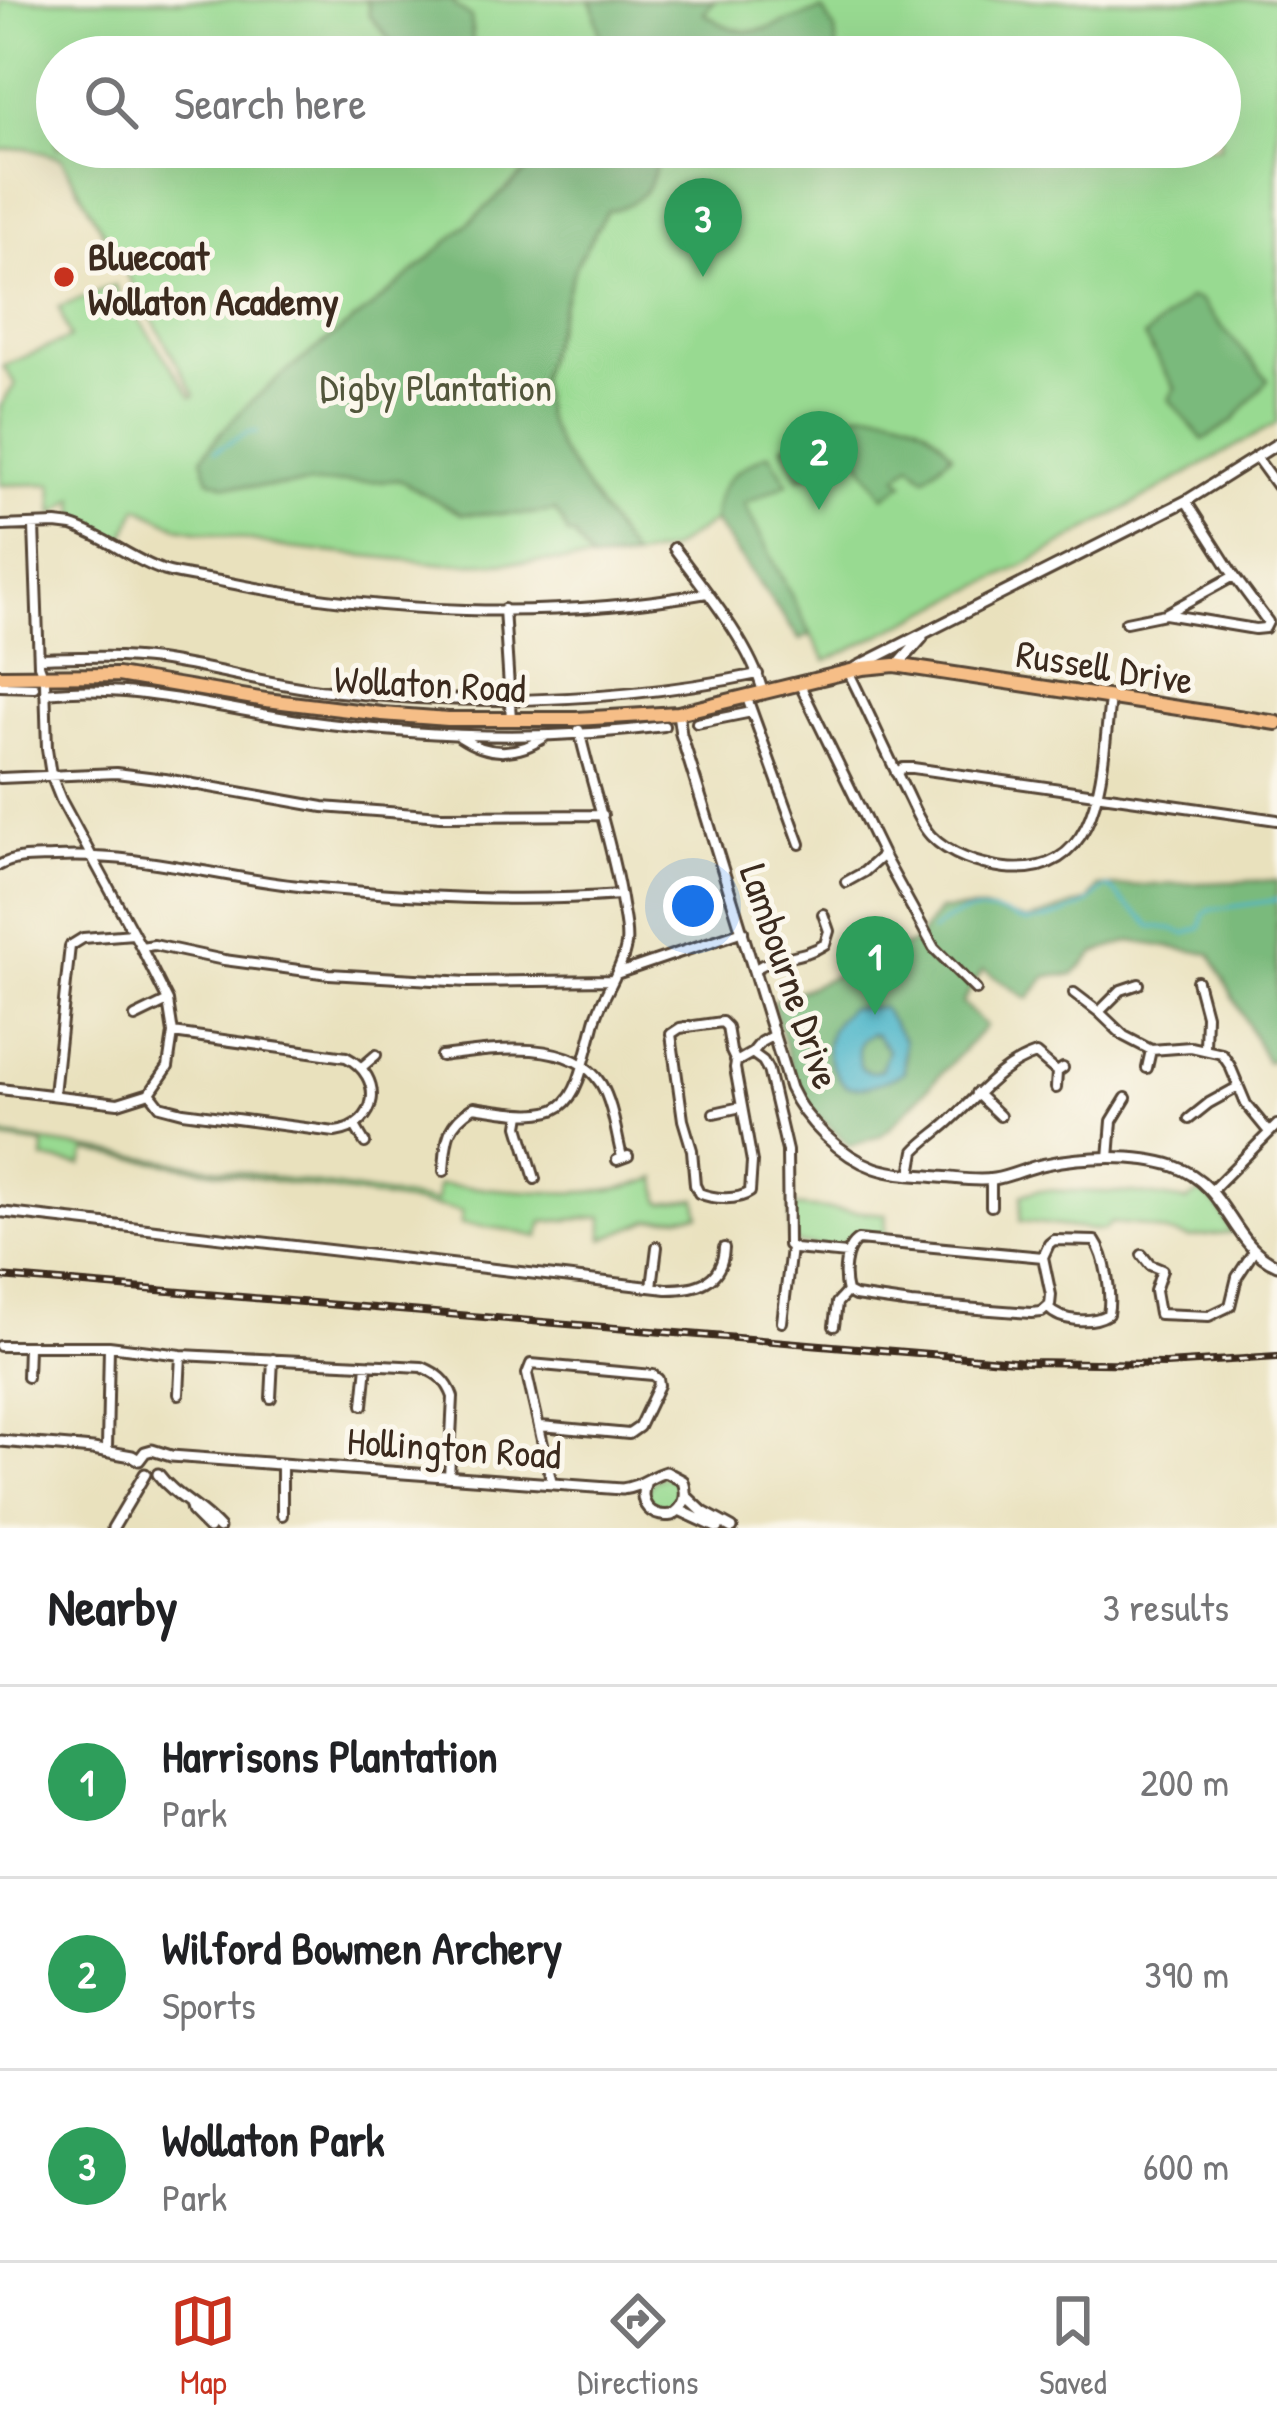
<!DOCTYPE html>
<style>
body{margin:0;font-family:"Patrick Hand",sans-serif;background:#f6f6f6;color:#202124}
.you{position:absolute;left:693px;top:906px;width:42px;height:42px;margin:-30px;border:9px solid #fff;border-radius:50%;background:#1a73e8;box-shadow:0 0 0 18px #1a73e833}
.badge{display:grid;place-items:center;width:78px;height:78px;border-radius:50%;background:#c8321e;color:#fff;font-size:39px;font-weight:700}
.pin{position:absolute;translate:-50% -99px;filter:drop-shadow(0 3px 6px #0008)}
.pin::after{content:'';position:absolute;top:63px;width:42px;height:36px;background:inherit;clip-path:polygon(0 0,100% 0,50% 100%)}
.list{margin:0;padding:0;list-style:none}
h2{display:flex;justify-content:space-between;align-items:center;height:156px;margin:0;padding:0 48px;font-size:51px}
h2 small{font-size:39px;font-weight:400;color:#757577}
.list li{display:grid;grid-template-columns:78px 1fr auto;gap:36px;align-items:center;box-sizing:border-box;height:192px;padding:0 48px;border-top:3px solid #e0e0e0}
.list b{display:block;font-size:45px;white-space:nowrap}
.list p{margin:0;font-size:39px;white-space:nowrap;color:#757577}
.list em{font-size:39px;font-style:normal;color:#757577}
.icon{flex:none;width:66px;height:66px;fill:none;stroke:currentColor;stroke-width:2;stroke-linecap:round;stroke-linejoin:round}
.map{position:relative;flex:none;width:1277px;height:1528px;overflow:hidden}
.search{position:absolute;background:#fff;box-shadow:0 12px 48px #0002;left:36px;right:36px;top:36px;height:132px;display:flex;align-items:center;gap:30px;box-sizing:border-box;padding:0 42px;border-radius:66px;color:#757577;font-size:45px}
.sheet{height:732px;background:#fff}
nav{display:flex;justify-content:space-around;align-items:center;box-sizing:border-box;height:168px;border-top:3px solid #e0e0e0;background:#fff;font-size:33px;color:#757577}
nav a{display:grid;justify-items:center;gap:6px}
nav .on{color:#c8321e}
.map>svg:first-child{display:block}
.green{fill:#98da91;stroke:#6a8258;stroke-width:3;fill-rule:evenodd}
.forest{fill:#7aba7b;stroke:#5a724c;stroke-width:3;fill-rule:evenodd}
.water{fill:#4bb5c9;stroke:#437074;stroke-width:3;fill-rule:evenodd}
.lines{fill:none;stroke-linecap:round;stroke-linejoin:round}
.stream{stroke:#4bb5c9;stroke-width:3}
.minor-casing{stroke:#554536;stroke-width:14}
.tertiary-casing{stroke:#554536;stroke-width:15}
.primary-casing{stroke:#554536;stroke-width:18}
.minor{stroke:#fff;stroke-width:8}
.tertiary{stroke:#fff;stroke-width:9}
.primary{stroke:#f6be87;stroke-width:12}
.rail-casing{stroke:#3b2a1e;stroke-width:8}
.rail{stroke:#fbf7ec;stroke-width:3;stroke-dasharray:9;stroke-linecap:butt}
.poi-dot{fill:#c8321e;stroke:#fbf7ec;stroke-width:4.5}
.labels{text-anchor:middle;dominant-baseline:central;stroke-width:10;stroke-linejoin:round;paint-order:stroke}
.poi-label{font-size:39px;font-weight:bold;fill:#3b2a1e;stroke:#fbf7ec;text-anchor:start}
.park-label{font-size:39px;fill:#52563b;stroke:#fbf7ec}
.street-label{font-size:39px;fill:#3b2a1e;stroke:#fbf7ec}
</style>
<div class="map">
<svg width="1277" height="1528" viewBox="0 0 1277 1528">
<rect width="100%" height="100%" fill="#fbf7ec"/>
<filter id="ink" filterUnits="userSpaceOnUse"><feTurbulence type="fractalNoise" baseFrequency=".00833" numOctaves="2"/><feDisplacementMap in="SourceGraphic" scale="24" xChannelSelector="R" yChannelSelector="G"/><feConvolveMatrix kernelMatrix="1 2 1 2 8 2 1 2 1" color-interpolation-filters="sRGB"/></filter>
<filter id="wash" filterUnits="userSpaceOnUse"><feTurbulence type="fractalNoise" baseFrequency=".004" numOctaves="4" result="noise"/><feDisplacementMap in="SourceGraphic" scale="48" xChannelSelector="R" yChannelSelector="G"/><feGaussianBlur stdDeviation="2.7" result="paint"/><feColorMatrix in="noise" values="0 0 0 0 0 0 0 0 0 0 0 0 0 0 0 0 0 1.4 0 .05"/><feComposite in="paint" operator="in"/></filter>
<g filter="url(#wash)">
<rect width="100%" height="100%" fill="#e9e1bd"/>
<path class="green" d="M0 0H1277V423L1030 562 826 661 811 635 800 640 714 521 670 550 621 560 445 564 288 548 178 527 138 507 121 543 76 521 75 498 54 515 52 484 0 485V407L15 384 3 366 70 338 59 307 115 285 127 314 134 312 192 397 195 395 61 158 27 148 0 150ZM57 57H1220V147H57Z
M0 1135 436 1202 438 1185C511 1188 586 1204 657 1178L660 1201 663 1203 697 1199 699 1215 650 1220 603 1239V1217L543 1222 539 1237 502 1229 461 1224 462 1211 86 1151 82 1165 43 1159 44 1145 0 1139Z
M1038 1190 1133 1193 1187 1201 1202 1192 1219 1208 1232 1233 1189 1238 1137 1225 1111 1223 1104 1230H1093L1020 1221 1022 1195Z
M790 1206 886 1214 885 1236 859 1234 832 1248 799 1244 790 1238Z
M647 1494a17 17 0 1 1 34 0a17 17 0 1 1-34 0Z"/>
<path class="forest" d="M365 0H452L455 6 471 17 473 45 462 57H404L369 15V6Z
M589 0H715L704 13C755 50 774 21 823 10L835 31 837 51 829 57H605L593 5Z
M554 147H654C661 182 641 205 607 211L576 265 539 379 545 415 559 448 633 558 591 561 574 535H568L562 521 555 511 529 514H461L399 480 253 487 225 485 209 479 202 458C238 401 321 347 374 305 436 255 494 199 554 147Z
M1189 298 1199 300 1268 380 1233 421 1203 440 1169 399 1175 388 1144 337Z
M860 412C901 410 927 421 952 454L925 477 911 464 898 476 904 483 884 497 856 455 800 478 782 446Z
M769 453 788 483 744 504 811 634 800 640 714 521C716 480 736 471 769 453Z
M1277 880V1059L1267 1062 1211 954 1131 941 1095 953 1073 975 1047 976 1028 999 983 969 962 1003 986 1026 889 1129 880 1136 850 1146 809 1108 791 1067 773 1002 915 942 939 910 983 909 1027 921 1088 901 1098 887ZM869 1008H882C897 1035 909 1038 904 1072L866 1087 827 1042 837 1020Z
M870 1034 876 1035 888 1050 881 1070C873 1073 865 1072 860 1065L858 1047 861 1040Z"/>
<path class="water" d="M882 1007 904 1040V1072C887 1081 864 1091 846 1086 830 1069 819 1044 836 1022 840 1017 845 1013 849 1008ZM870 1034 876 1035 888 1050 881 1070C873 1073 865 1072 860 1066L858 1047 861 1040Z"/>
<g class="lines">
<path class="stream" d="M215 451 249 432H258
M932 932C953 912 975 907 1003 914 1014 916 1019 923 1031 922 1043 921 1076 911 1086 904 1096 898 1096 891 1108 887 1117 892 1118 898 1125 904 1136 913 1141 915 1150 926L1174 929 1184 934 1201 928 1204 915 1210 910 1277 900"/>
</g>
</g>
<g filter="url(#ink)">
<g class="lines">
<g class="minor-casing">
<path id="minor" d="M1256 457 1277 486
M1186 501 1234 576 1268 622 1265 628 1255 629 1165 614 1234 576
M0 526 56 524 72 526C104 536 131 559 162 570 182 576 204 578 225 582 381 614 550 621 707 593
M34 526 39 665 45 681 47 749 51 775 61 800 141 947 168 1001 173 1033 168 1067 150 1093
M674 548C703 587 751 645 763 692
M504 609 511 719
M1126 622 1165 614
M39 658C78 657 118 655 158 660 215 668 271 685 329 691 471 706 618 703 758 674
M849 673C868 711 885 750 904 788 912 804 919 823 931 836 949 855 980 865 1005 868 1105 878 1101 768 1110 699
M800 685 883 855 934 948 976 990
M0 686 34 687
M45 693C131 682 214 708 299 720 419 737 543 742 664 726
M747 698 800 844
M697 723 752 712
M460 737C488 756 518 756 546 736
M896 773 903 768H913L1277 820
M0 778 116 773 165 779 323 807 441 816 603 815
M0 865C17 856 35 858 54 857 142 852 222 879 308 887 412 897 516 903 620 895
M846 882 864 872 883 855
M141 947 154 945 224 960 329 974 468 982 611 980
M755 969C776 955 803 959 825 944L829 931 823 914
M616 974 743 931
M1197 981 1206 1015 1205 1048
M1074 993 1099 1012 1124 1036 1151 1050 1191 1047 1222 1054 1230 1066 1246 1104 1269 1132
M1099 1012 1121 990 1139 984
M135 1017 168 1001
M774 1035 761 1042 752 1053 763 1061 768 1070 787 1151 788 1245 795 1249 847 1254
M441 1056C488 1050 571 1036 601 1084 613 1104 616 1134 622 1157
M736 1062 731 1051 727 1027 722 1022 680 1028 671 1034 683 1120 692 1150 695 1185 699 1193C713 1199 737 1201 750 1192L752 1162 735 1068 736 1062 752 1053
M362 1067 376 1055
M1147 1068 1151 1050
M1056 1088 1057 1072 1063 1068
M0 1089 118 1103 150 1093
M150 1093 160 1106 183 1112 335 1132C379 1126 385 1077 346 1057L173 1033
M976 1093 1000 1116
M54 1094 70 946 83 938 133 934
M714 1113 741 1107
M521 1114 519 1126 535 1179
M1189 1119 1209 1103 1238 1087
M355 1126 365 1143
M1109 1158 1112 1121 1126 1098
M617 1160 628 1156
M444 1171C446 1140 446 1124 474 1107 573 1123 571 1114 595 1021 602 995 622 971 626 945 628 930 623 914 621 899 612 842 592 787 579 730
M911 1174 915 1151C926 1139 940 1131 952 1119 980 1094 998 1067 1036 1054L1057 1072
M991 1179V1206
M1212 1190 1277 1125
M0 1212 667 1289C697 1289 722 1283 724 1248
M858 1240 1043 1257 1051 1295 1050 1305 1042 1312 1031 1313 911 1304 855 1296 847 1292C843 1277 843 1249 858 1240Z
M1142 1255 1150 1265 1162 1270 1155 1291 1159 1314 1209 1316 1230 1306 1237 1277 1254 1251
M1043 1257 1049 1244 1054 1240 1095 1241C1106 1257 1112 1294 1108 1314 1092 1324 1061 1322 1048 1308
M652 1287 657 1247
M782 1322 791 1248
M834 1326 837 1303 847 1292
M0 1346H109L181 1355 422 1367C438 1374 447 1380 453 1397L449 1477
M27 1377 28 1347
M179 1394 181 1355
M271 1398 273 1359
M363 1405 367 1365
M541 1426 629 1434 639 1427 659 1385 658 1379 653 1375 531 1364 527 1374 552 1484
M107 1448 109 1346
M282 1515V1464"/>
</g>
<g class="tertiary-casing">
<path id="tertiary" d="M898 665 922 638
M857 667 1186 501 1277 444
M678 713 681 734 790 1088C805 1121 841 1156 875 1168 895 1175 918 1175 939 1177 956 1178 976 1182 994 1179 1012 1176 1029 1167 1046 1164 1083 1156 1138 1154 1174 1166 1230 1186 1229 1244 1277 1265
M0 1441 93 1449 132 1456 139 1460
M139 1460 145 1452 152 1450 171 1456 622 1489C644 1486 648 1477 666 1472L683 1481C688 1496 685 1507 672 1515 651 1518 638 1504 645 1484
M158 1474C174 1496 201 1507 219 1528
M686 1496 703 1512 732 1528
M190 1503 192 1511 209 1528
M679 1510 718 1528
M113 1528 145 1474"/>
</g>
<g class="primary-casing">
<path id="primary" d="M0 676 118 675 266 700 382 714 448 719H576L678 713 863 668 895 665 1277 723"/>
</g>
<use href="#minor" class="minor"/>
<use href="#tertiary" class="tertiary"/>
<use href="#primary" class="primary"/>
<g class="rail-casing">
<path id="rail" d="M0 1277 1026 1362 1166 1364 1277 1357"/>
</g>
<use href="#rail" class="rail"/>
</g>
</g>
<circle class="poi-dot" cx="64" cy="277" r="12"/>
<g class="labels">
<g class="poi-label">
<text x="88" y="255">Bluecoat<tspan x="88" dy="45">Wollaton Academy</tspan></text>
</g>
<g class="park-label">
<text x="436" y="386">Digby Plantation</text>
</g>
<g class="street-label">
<text transform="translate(1105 666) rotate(9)">Russell Drive</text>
<text transform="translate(430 683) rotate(3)">Wollaton Road</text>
<text transform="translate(791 976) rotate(71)">Lambourne Drive</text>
<text transform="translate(454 1447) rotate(4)">Hollington Road</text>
</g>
</g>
</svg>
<div class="you"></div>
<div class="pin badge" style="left:875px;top:1015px;background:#2e9e5b">1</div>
<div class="pin badge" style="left:819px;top:510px;background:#2e9e5b">2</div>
<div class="pin badge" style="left:703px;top:277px;background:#2e9e5b">3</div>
<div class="search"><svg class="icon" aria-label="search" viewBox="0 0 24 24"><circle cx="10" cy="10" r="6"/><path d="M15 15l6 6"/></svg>Search here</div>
</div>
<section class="sheet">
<h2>Nearby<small>3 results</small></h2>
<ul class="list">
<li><span class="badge" style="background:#2e9e5b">1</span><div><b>Harrisons Plantation</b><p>Park</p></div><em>200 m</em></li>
<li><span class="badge" style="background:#2e9e5b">2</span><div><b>Wilford Bowmen Archery</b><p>Sports</p></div><em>390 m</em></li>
<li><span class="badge" style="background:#2e9e5b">3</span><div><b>Wollaton Park</b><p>Park</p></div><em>600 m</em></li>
</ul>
</section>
<nav>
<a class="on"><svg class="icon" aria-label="map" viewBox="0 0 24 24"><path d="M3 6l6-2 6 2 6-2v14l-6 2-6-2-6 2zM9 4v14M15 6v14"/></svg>Map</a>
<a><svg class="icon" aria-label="directions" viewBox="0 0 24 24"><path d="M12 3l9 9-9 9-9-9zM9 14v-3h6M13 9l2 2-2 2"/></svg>Directions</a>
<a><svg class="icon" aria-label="saved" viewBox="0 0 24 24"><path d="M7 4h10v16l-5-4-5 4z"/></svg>Saved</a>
</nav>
